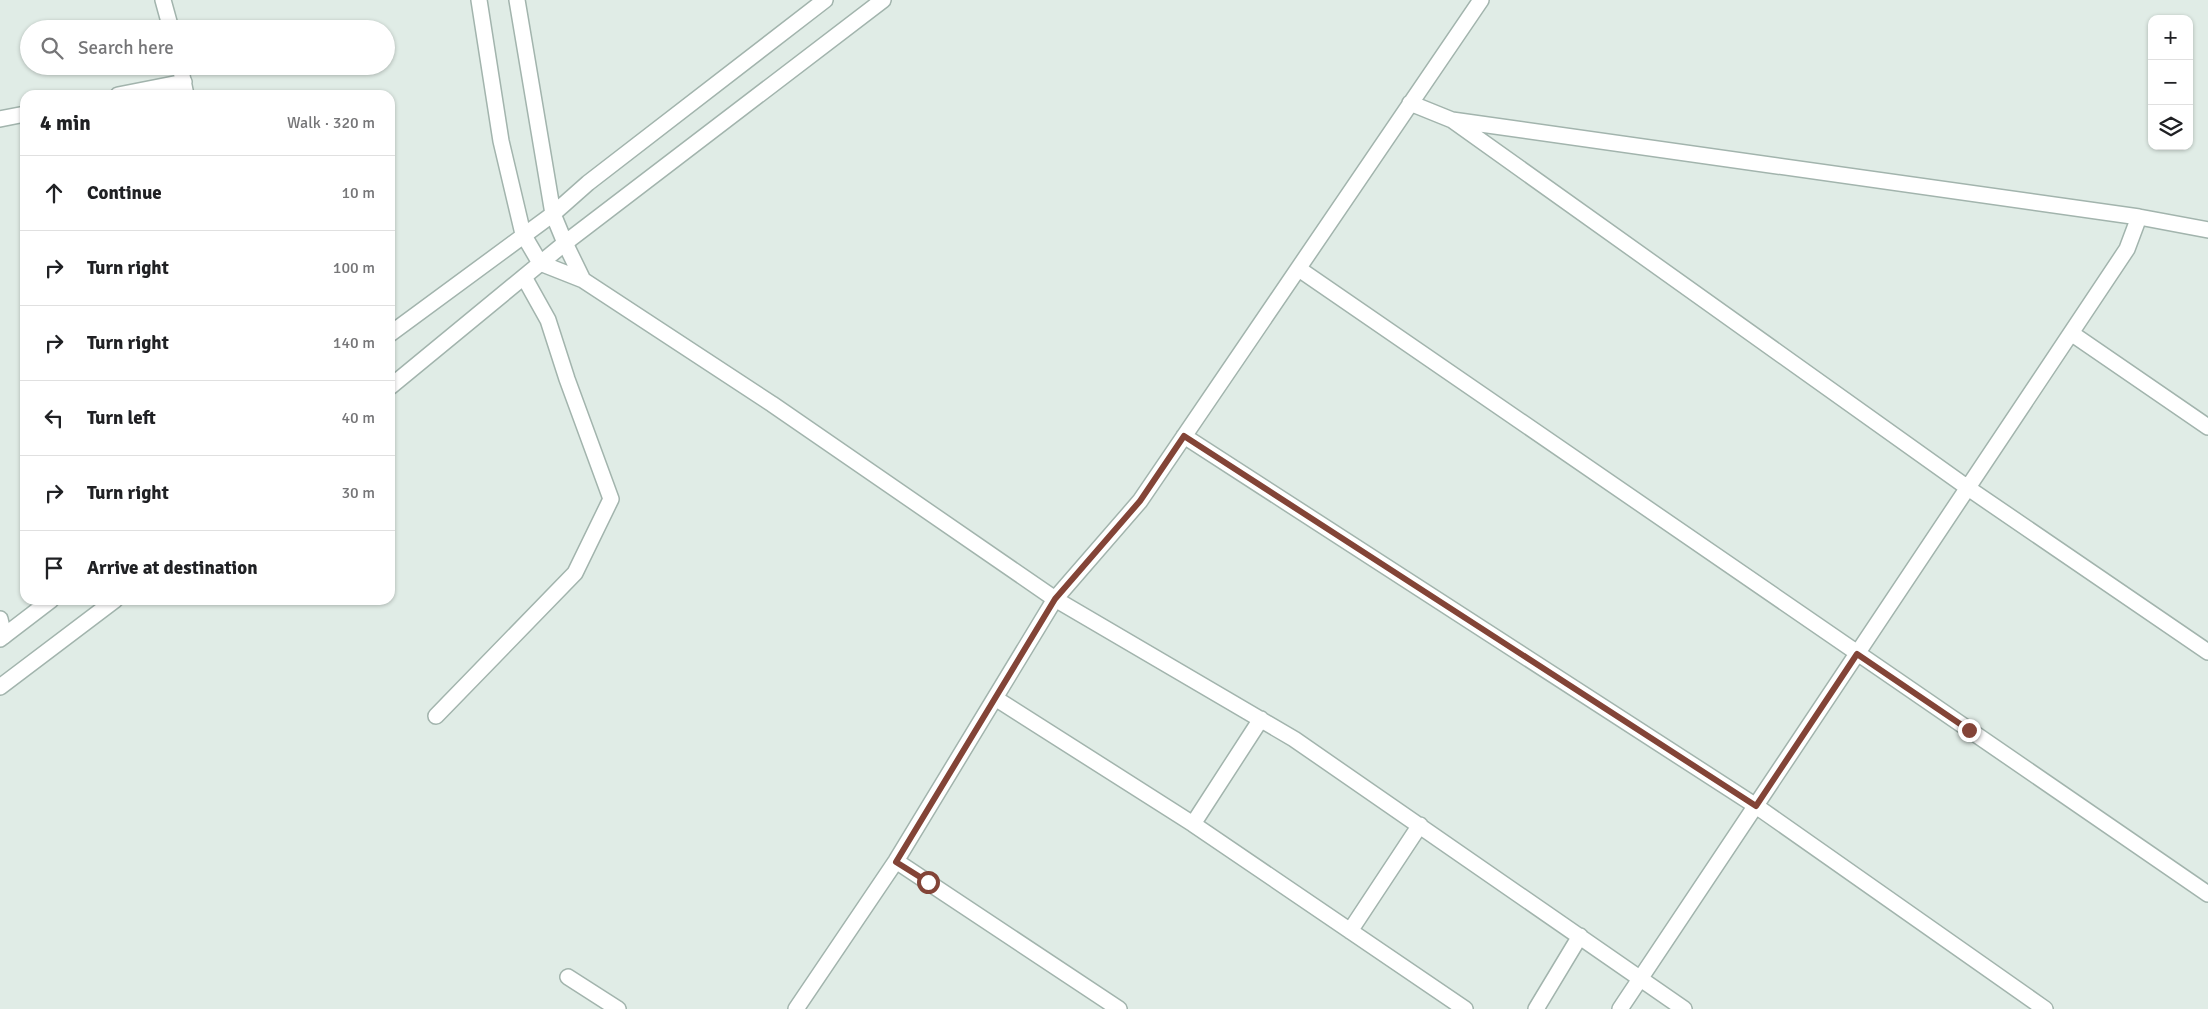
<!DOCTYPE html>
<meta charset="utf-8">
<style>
body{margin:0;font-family:Signika,sans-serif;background:#f6f6f6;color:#202124}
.controls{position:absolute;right:15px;top:15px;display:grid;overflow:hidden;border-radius:10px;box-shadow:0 1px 4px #0004}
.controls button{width:45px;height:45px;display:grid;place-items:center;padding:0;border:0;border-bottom:1px solid #e0e0e0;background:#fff;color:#202124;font:25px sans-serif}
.stop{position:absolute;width:15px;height:15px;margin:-11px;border:4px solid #834437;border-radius:50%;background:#fff}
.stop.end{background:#834437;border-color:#fff;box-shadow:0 1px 5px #0008}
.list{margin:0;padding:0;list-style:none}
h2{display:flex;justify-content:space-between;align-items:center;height:65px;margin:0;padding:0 20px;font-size:21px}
h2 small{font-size:16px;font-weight:400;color:#757577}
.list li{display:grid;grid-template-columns:32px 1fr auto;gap:15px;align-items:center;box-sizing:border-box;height:75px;padding:0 20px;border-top:1px solid #e0e0e0}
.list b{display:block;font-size:19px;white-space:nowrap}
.list em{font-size:16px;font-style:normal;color:#757577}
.icon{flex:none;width:28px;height:28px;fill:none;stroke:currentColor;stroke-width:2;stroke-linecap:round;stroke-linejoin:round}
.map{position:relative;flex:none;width:2208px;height:1009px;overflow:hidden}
.search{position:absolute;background:#fff;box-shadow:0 1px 4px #0004;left:20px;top:20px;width:375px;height:55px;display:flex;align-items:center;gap:12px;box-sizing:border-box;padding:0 18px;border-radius:28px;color:#757577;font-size:19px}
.panel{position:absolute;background:#fff;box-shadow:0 1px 4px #0004;left:20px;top:90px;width:375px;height:515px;border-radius:15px}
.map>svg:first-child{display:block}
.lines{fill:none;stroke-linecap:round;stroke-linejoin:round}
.service-casing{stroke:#a2b4ad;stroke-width:18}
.minor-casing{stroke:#a2b4ad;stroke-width:18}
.service{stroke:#fff;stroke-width:15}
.minor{stroke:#fff;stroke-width:15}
.route{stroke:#834437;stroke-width:6}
</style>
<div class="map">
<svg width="2208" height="1009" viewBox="0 0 2208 1009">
<rect width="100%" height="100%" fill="#e0ece6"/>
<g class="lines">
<g class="service-casing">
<path id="service" d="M163 0 171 29
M180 66 186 95
M118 95 184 82
M1410 103 1452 120 2139 217 2208 230
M0 119 25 114
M1452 120 1968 488 2208 652
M565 243 583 280
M540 263 583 280 772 404 1055 599 1294 739 1684 1009
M1299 269 2208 894
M2071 333 2208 427
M1184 436 1756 806 2045 1009
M0 619 4 636
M995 698 1193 824 1465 1009
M436 716 575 573 611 499 567 379 548 320 524 277
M1193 824 1261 719
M896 861 1119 1009
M1350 931 1420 825
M568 977 618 1009
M796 1009 896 861 1055 599 1140 501 1481 0
M1536 1009 1580 936
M1620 1009 2127 249 2139 217"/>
</g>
<g class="minor-casing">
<path id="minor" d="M479 0 501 141 523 234 540 263
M517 0 553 214 565 243
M390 334 553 214 588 183 825 0
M390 387 565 243 883 0
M0 639 51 600
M0 687 115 600"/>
</g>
<use href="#service" class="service"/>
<use href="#minor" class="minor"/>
</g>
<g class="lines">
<path class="route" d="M928 882 896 862 1055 599 1140 501 1184 436 1756 806 1857 654 1969 730"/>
</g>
</svg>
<div class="controls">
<button>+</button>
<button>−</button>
<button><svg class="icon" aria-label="layers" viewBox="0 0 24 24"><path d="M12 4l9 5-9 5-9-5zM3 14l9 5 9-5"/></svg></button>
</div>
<div class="stop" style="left:928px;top:882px"></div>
<div class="stop end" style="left:1969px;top:730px"></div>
<div class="search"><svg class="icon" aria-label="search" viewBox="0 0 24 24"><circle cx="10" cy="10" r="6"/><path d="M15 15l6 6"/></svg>Search here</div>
<section class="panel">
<h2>4 min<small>Walk · 320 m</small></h2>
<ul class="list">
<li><svg class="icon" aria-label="ahead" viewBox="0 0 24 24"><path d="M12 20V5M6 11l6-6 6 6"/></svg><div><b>Continue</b></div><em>10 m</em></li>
<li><svg class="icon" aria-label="right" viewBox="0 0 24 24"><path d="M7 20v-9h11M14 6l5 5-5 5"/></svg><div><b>Turn right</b></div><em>100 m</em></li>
<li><svg class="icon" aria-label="right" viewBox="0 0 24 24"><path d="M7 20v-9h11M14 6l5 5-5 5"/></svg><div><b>Turn right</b></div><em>140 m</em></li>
<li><svg class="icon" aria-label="left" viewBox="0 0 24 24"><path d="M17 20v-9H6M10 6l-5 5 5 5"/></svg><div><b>Turn left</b></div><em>40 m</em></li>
<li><svg class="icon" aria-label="right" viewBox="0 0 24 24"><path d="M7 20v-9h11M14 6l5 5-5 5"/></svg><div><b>Turn right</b></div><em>30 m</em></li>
<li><svg class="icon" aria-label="arrive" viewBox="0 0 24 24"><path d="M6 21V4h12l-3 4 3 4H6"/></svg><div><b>Arrive at destination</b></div></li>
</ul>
</section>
</div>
